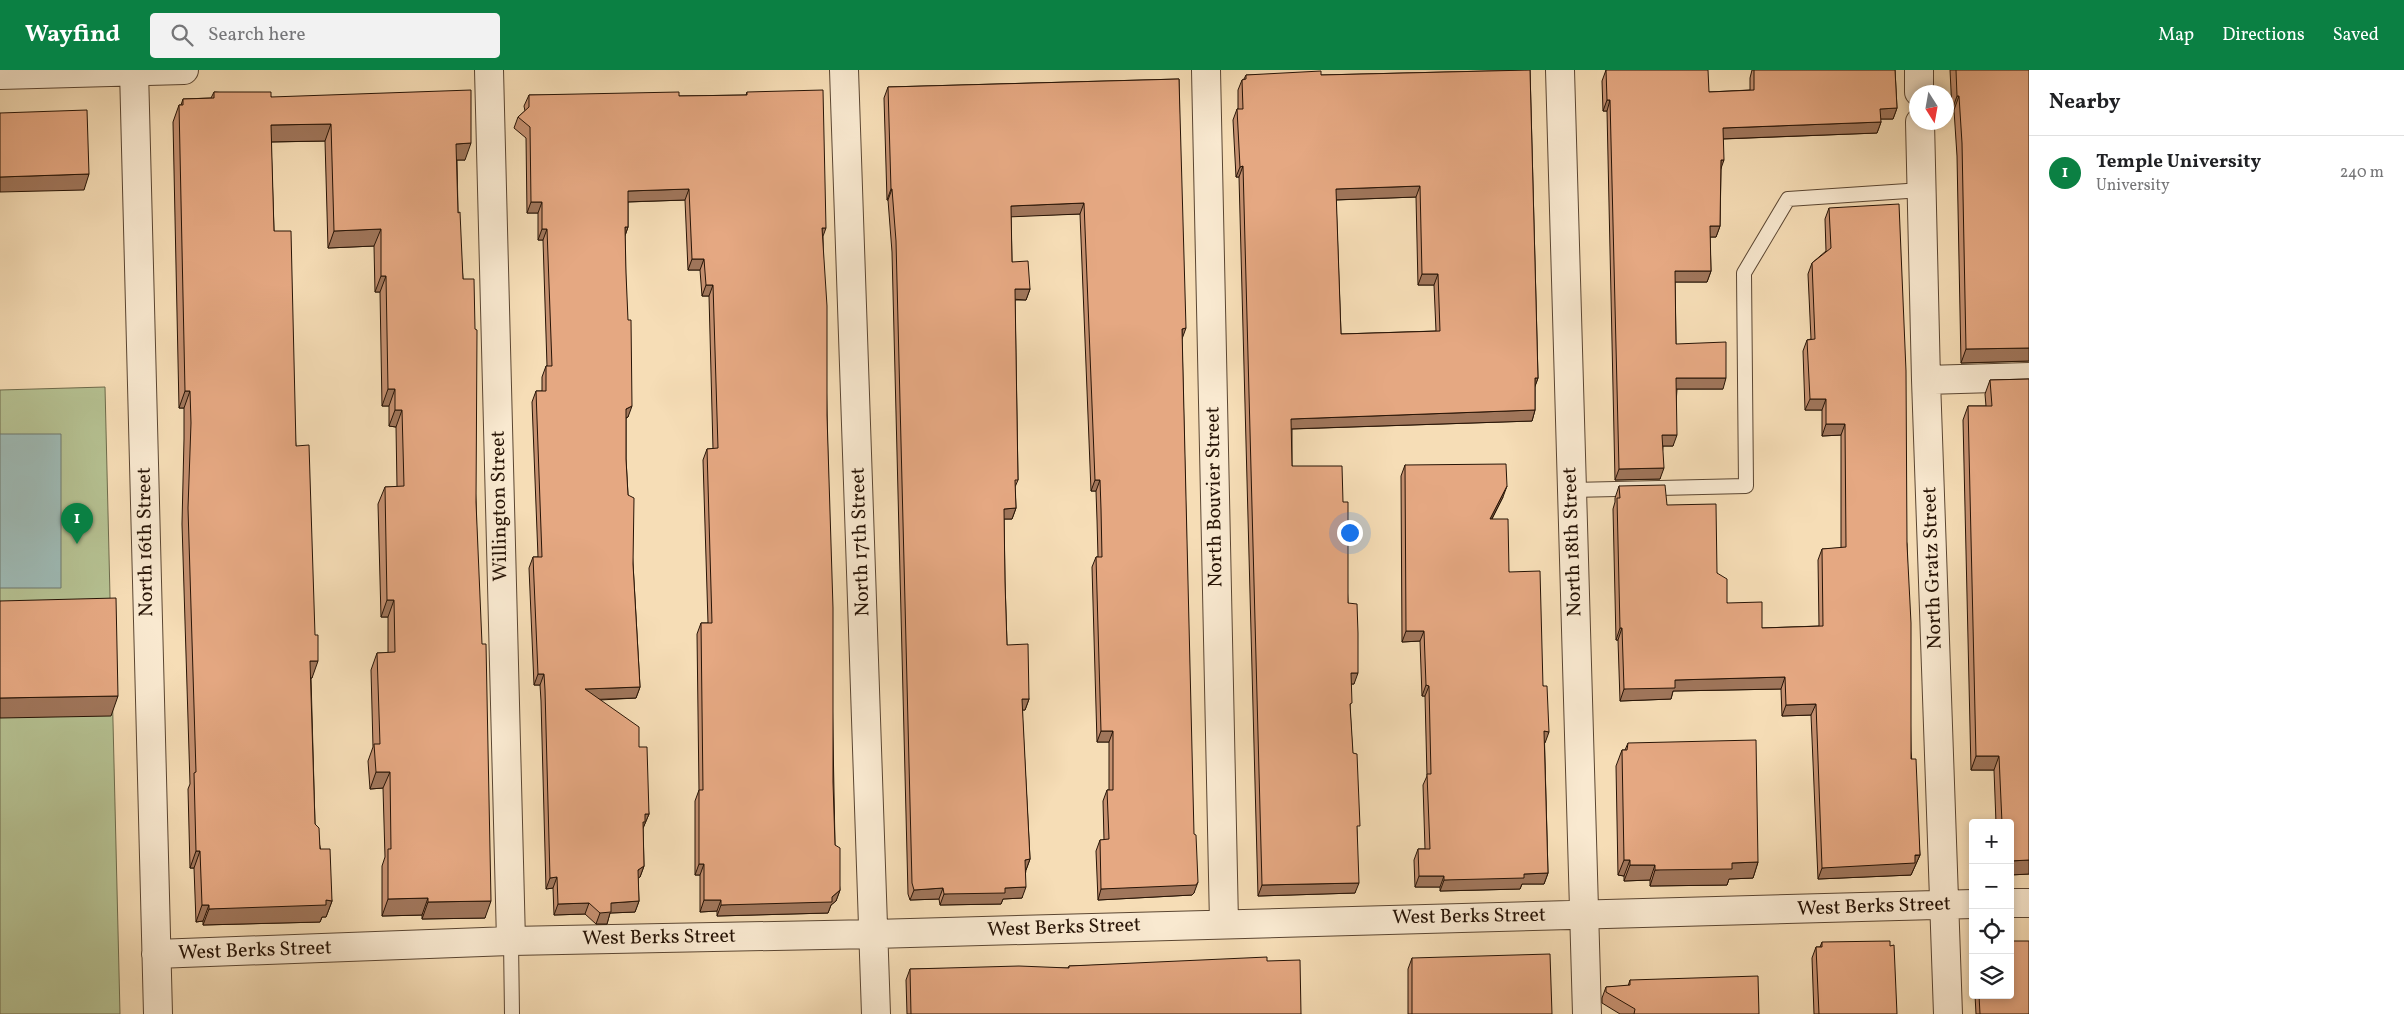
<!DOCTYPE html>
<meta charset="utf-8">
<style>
body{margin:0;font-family:Vollkorn,serif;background:#f2f2f2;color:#202124}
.controls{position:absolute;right:15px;bottom:15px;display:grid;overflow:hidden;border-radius:5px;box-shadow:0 2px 8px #0003}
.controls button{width:45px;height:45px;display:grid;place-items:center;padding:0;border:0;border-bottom:1px solid #e0e0e0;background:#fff;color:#202124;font:25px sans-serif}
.compass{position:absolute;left:1909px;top:15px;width:45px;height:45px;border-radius:50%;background:#fff;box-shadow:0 2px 8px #0003;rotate:169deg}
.you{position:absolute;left:1349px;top:462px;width:18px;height:18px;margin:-12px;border:4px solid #fff;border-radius:50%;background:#1a73e8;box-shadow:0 0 0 8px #1a73e833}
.badge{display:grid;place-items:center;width:32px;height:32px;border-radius:50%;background:#0b8043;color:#fff;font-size:16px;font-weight:700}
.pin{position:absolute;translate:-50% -41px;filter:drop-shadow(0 1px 2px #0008)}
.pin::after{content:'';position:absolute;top:26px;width:18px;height:15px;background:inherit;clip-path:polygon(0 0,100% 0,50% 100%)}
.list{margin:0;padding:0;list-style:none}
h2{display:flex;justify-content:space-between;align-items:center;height:65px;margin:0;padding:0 20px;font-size:21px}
h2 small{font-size:16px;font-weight:400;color:#757577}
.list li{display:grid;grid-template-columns:32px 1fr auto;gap:15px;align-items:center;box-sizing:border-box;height:75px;padding:0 20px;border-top:1px solid #e0e0e0}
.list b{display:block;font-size:19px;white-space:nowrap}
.list p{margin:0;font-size:16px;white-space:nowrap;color:#757577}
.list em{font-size:16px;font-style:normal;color:#757577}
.icon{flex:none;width:28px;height:28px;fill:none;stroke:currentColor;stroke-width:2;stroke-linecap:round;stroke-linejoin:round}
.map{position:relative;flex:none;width:2029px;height:944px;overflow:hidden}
header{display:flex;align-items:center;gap:30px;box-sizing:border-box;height:70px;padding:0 25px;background:#0b8043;color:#fff}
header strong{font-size:24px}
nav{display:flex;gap:28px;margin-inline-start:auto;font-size:18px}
.search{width:350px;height:45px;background:#f2f2f2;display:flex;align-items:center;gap:12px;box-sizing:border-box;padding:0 18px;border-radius:5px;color:#757577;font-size:19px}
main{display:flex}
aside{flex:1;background:#fff}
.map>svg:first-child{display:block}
.green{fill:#b6c293;stroke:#6e6b4c}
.water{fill:#9ebab5;stroke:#6e786f}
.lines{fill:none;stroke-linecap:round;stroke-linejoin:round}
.lane-casing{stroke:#5b4632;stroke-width:16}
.street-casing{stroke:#5b4632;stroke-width:30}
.lane{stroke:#f9e9d0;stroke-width:14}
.street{stroke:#f9e9d0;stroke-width:28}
.wall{fill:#c59070;stroke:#271406;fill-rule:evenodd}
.shaded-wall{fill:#a0765b;stroke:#271406}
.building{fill:#e5a882;stroke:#271406;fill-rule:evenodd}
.labels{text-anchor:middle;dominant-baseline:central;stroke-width:5;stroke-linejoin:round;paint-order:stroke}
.street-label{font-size:20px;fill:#271406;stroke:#f9e9d0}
</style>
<header>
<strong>Wayfind</strong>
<div class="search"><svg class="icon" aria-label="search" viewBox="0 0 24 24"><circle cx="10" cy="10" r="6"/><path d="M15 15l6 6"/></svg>Search here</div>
<nav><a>Map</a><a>Directions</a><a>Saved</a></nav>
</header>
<main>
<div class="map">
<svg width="2029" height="944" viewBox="0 0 2029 944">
<rect width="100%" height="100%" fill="#f6ddb6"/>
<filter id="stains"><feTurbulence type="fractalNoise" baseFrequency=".004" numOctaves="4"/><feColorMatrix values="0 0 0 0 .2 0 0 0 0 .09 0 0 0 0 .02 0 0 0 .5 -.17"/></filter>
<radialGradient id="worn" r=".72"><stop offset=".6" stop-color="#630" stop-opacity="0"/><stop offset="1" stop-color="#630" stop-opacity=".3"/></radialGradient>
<path class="green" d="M105 317 120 944H0V320Z"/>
<path class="water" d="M0 364H61V518H0Z"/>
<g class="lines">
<g class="lane-casing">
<path id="lane" d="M1572 420 1746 416 1744 203 1788 129 1922 120
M511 871 512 944"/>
</g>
<g class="street-casing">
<path id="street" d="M134 0 158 944
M489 0 511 871
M844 0 876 944
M1206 0 1224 853
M1560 0 1587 944
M1919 0V22
M0 5 184 0
M1920 52 1926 310 1948 944
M1926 310 2029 307
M2010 833H2029
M156 884 511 871 874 864 1973 834"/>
</g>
<use href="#lane" class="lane"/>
<use href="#street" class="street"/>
</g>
<path class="wall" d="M1530 0 1538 308 1535 316V340L1532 351 1292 359V396L1343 432 1348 533 1354 614H1351L1350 638 1357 763 1355 823 1258 826 1239 107H1236L1233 50 1237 39H1238V20L1242 10 1244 9 1246 5H1321ZM1416 127 1418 215H1434L1436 261 1341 264 1336 130Z
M1606 0 1709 22 1750 20V8L1752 0H1895L1897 38 1893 49H1880L1881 52 1877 63 1723 69 1721 100 1720 156 1716 167H1710L1711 201 1707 212H1675L1676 274 1723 319H1677L1673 376H1663L1660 409 1615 410 1607 41H1603L1602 11Z
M1950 0H2029V291L1961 293 1957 86 1954 40H1952Z
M1179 9 1182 268 1194 823 1192 825 1098 830 1096 781 1100 770H1104L1103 731 1107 720H1109V672H1097L1092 497 1096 487H1098L1097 450 1096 421H1091L1080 144 1011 146 1012 192 1030 219 1026 230H1015L1018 410 1015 417 1016 438 1012 449H1004L1005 512 1007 575 1029 629 1025 640H1022L1030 789 1026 800 1022 828 1003 829 1001 834 940 835 939 829 910 830 908 824 892 182 888 130H887L884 28 888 17Z
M214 22 271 27 465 90H457L458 143 463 209 476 432 485 848 422 849V845L382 846V796L385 787 383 718 370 719 368 691 373 677 371 600 377 583H388V547H381L378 434 385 417H397L396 357 389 356V336H382L380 222H375L374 176 328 178 325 71 271 72 274 161 296 376 312 608H311L315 754 332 831 326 847H322L320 852 203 855V851L196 852 194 798H190L188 719 190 714 182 454 184 369V338H179L173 52 179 35H181L183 29 211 28Z
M747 22 823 167 827 345 835 775 840 820 836 831 831 835 828 843 717 846V841L700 842V805H695V731L699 720 697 564 701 553H708L703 390 707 379H713L709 226H702L700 200H688L685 130 628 132V157L625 166 628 347 626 348V389L628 425 633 494 640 617 636 628 600 630 639 677 649 744 643 758 644 796 640 807 638 808 639 831 635 842 610 843 607 854H596L585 844 554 845 553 818 546 819 541 631 540 615H534L529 498 533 487H538L532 332 536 321H542V307L546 296H547L543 170H538V143H527L526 68 514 58 518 47 525 41 524 36 529 25 679 26 746 25Z
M1829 138 1907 474 1911 681 1920 785 1911 805 1818 809 1811 645 1782 646 1781 619 1673 621 1671 629 1620 631 1618 570H1616L1613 439 1615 432V428L1619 416 1667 435 1717 503 1727 533 1762 558 1819 556 1818 490 1822 479 1841 478V365L1822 366V340H1805L1803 281 1807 270 1811 269 1808 204 1812 193 1826 181 1825 149Z
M2029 309V804L2010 805V753H1996L1994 700H1971L1963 350 1968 336H1986L1985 324 1990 310Z
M1405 395 1503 427 1492 449 1509 502 1543 616 1548 803 1544 814H1522L1520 819 1440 821V817H1415L1414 790 1418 779H1425L1423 715 1427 706 1425 626H1422L1420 571 1402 572 1401 406Z
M1628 673 1758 792 1753 808 1729 809 1727 815 1650 816V810L1624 811V806L1618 805 1616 696 1622 680H1625Z
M1822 872 1897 944H1814L1812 888 1816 877H1820Z
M1412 888 1552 944H1408V899Z
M1267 891 1301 944H907L906 910 910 899 1068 898 1069 896Z
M1630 910 1759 944H1620L1602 933V928L1606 917 1628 916Z
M1975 925H2010L2029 944H1976Z"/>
<path class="shaded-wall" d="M1957 26H1959L1954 40H1952Z
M1607 30H1610L1607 41H1603Z
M1897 38 1893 49H1876L1880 39Z
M1881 52 1877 63 1719 69 1723 58Z
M331 54 325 71 265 72 271 55Z
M471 73 465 90H450L456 74Z
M1721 90H1724L1720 101Z
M1243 96 1239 107H1236L1240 97Z
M89 104 84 120 0 122V107Z
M1420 116 1416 127 1332 130 1336 119Z
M689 119 685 130 624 132 628 121Z
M891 119H892L888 130H887Z
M531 132H542L538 143H527Z
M1084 133 1080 144 1007 147 1011 136Z
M1710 156H1720L1716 167H1706Z
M625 157H628L624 168Z
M822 158H826L822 169Z
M381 159 374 176 328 178 334 161Z
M542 159H547L543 170H538Z
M692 189H704L700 200H688Z
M1675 201H1711L1707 212H1671Z
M1422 204H1438L1434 215H1418Z
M381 206H386L380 222H375Z
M706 215H713L709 226H702Z
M1015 219H1030L1026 230 1011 229Z
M1186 258 1182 269V259Z
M2029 278V291L1961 293 1966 279Z
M1535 308H1538L1534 319Z
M1676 308H1726L1723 319H1673Z
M388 319H395L389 336H382Z
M185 321H190L184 338H179Z
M1810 329H1826L1822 340H1805Z
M632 336 628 347 622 350 626 339Z
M395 340H402L396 357 389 356Z
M1535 340 1532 351 1288 359 1291 349Z
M1826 354H1845L1841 365 1822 366Z
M1662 365H1677L1673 376H1658Z
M1664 398 1660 409 1615 410 1619 399Z
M1095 410H1100L1096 421H1091Z
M1507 416 1503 427 1486 460 1490 449Z
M1016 438 1012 449H1000L1004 439Z
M387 530H394L388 547H381Z
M1620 558H1622L1618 570H1616Z
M1406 561H1424L1420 571 1402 572Z
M310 591H318L312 608H304Z
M1351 603H1358L1354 614H1347Z
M538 604H544L540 615H534Z
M1785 607 1781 619 1673 621 1671 629 1620 631 1624 619 1675 610Z
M1426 615 1429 616 1425 626H1422Z
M640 617 636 628 581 630 585 619Z
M118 626 111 646 0 648V628Z
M1022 629H1029L1025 640H1018Z
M1816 634 1811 645 1782 646 1786 635Z
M1101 661H1113L1109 672H1097Z
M1544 661 1549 662 1545 673 1540 672Z
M1976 686H1999L1994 700H1971Z
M376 702H390L383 718 370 719Z
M645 744H649L641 763H639Z
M196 781H200L194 798H190Z
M1920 785 1911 805 1818 809 1822 798Z
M1030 789 1026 800H1022L1025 790Z
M1624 790H1630L1624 806 1618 805Z
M2029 790V804L2010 805V791Z
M1758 792 1753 808 1729 809 1727 815 1650 816 1655 800 1732 793Z
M699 794H704L700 805H695Z
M1630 795H1655L1650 810 1624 811Z
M644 796 640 807 634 811 638 800Z
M1548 803 1544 814H1522L1520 819 1440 821 1444 810 1524 804Z
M1419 806H1444L1440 817H1415Z
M557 807 553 818 546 819 550 808Z
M1198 812 1194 823 1192 825 1098 830 1101 819Z
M1359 813 1355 823 1258 826 1262 815Z
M1026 817 1022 828 1003 829 1001 834 940 835 944 824 1005 818Z
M943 818 939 829 910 830 914 820Z
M840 820 836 831 831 835 828 843 717 846 721 835 832 827Z
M428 828 422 845 382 846 388 829Z
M326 830 332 831 326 847H322L320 852 203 855 209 839Z
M704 830H721L717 841 700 842Z
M491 831 485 848 422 849 428 832Z
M639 831 635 842 610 843 607 854H596L600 843 611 833Z
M589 833 585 844 554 845 558 834Z
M202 835H209L203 851 196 852Z"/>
<path class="building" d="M1530 0 1538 308H1535V340L1291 349 1292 396H1342L1343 432H1348V533L1357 534 1358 563V603H1351L1352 633 1350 634 1353 683 1357 684 1360 756H1357L1359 813 1262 815 1243 96 1240 97 1237 39H1243L1242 10 1246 9V5L1321 1V5ZM1420 116 1422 204H1438L1440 261 1341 264 1336 119Z
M1606 0H1708L1709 22 1754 20V0H1895L1897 38 1880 39 1881 52 1723 58 1724 90H1721L1720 156H1710L1711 201H1675L1676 274 1726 272V308H1676L1677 365H1662L1664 398 1619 399 1610 30H1607Z
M1956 0H2029V278L1966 279 1962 73 1959 26H1957Z
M1179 9 1186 258 1182 259 1194 764 1196 765 1198 812 1196 815 1101 819 1100 770 1109 769 1107 720H1113V661H1101L1096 487H1102L1101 439 1100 410H1095L1084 133 1011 136 1012 192 1028 191 1030 219H1015L1018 410H1015L1016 438 1004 439 1005 512 1007 575 1028 574 1029 629H1022L1030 789 1025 790 1026 817 1005 818V823L944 824 943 818 914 820 912 813 896 171 892 119H891L888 17Z
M471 20V73L456 74 458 143 460 142 463 209H474L475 259 477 260 476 432 482 574H486L491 831 428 832V828L388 829V779H391L390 702H376L374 674H380L377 583 395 582 394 530H387L385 417 404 416 402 340H395V319H388L386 206H381V159L334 161 331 54 271 55 274 161H291L296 376 309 375 315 565H318V591H310L315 754 319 758 320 779H330L332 831 326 830V835L209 839V835H202L200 781H196L194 703 196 702 188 438 191 353 190 321H185L179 35H183V29L214 28V22H271V27Z
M823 20 826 158H822L827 236V345L833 538V712L835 775 840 778V820L832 827V832L721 835V830H704V794H699V720H703L701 553H712L707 379 718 378 713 215H706L704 189H692L689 119 628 121V157H625L626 203 628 250H631L632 336 626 339V389L628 425 634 428 633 494 640 617 585 619 639 657V677H647L649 744H645V752H643L644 796 638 800 639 831 611 833V842L600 843 589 833 558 834 557 807 550 808 545 620 544 604H538L533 487H542L536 321H546V296H552L547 159H542V132H531L530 57 518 47 529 37V25L679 22V26L747 25V22Z
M87 40 89 104 0 107V43Z
M1899 134 1906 301 1907 474 1911 553V689H1916L1920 785H1915V793L1822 798 1816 634 1786 635 1785 607 1675 610V618L1624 619 1622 558H1620L1617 428H1620L1619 416 1665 415 1667 435 1716 434 1717 503 1727 509V533L1762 532V558L1823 556 1822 479 1846 477 1845 354H1826V329H1810L1807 270 1815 269 1812 193 1831 178 1829 138Z
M2029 309V790L2010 791V753H2002L1999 686H1976L1968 336H1992L1990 310Z
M1506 394 1507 416 1490 449H1508L1509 502 1540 501 1543 616H1547L1549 662 1544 661 1548 803 1524 804V808L1444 810V806H1419L1418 779H1430L1427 704H1431L1429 616 1426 615 1424 561H1406L1405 395Z
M116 528 118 626 0 628V531Z
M1756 670 1758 792 1732 793V799L1655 800V795H1630V790H1624L1622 680H1627L1628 673Z
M1890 871V876L1894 875 1897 944H1819L1816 877H1822V872Z
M2010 871H2029V944H1980L1979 925H2010Z
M1550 884 1552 944H1412V888Z
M1267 887V891L1300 890 1301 944H911L910 899 1019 896 1069 898V896Z
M1758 906 1759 944H1634L1635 939 1606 922V917L1630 915V910Z"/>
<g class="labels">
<g class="street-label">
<text transform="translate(1215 427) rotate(-91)">North Bouvier Street</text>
<text transform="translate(500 436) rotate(-91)">Willington Street</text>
<text transform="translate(146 472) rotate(-91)">North 16th Street</text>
<text transform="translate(861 472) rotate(-92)">North 17th Street</text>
<text transform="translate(1573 472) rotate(-92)">North 18th Street</text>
<text transform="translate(1933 498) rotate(-92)">North Gratz Street</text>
<text transform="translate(1874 837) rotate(-2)">West Berks Street</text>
<text transform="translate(1469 847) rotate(-1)">West Berks Street</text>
<text transform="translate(1064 858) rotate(-2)">West Berks Street</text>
<text transform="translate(659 868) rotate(-1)">West Berks Street</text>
<text transform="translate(255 881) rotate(-2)">West Berks Street</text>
</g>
</g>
<rect width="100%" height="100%" filter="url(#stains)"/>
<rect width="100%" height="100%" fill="url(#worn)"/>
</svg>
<div class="controls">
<button>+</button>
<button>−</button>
<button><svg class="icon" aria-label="locate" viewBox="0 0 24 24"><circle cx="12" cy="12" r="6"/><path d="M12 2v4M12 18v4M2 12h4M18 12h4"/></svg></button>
<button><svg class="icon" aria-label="layers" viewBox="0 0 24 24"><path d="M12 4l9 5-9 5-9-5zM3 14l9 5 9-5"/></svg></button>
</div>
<svg class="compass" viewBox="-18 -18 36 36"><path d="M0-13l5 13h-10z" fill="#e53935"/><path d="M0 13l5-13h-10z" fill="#757577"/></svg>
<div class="you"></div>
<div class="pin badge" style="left:77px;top:474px">1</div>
</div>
<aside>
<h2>Nearby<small></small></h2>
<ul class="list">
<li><span class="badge">1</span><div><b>Temple University</b><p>University</p></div><em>240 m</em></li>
</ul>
</aside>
</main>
